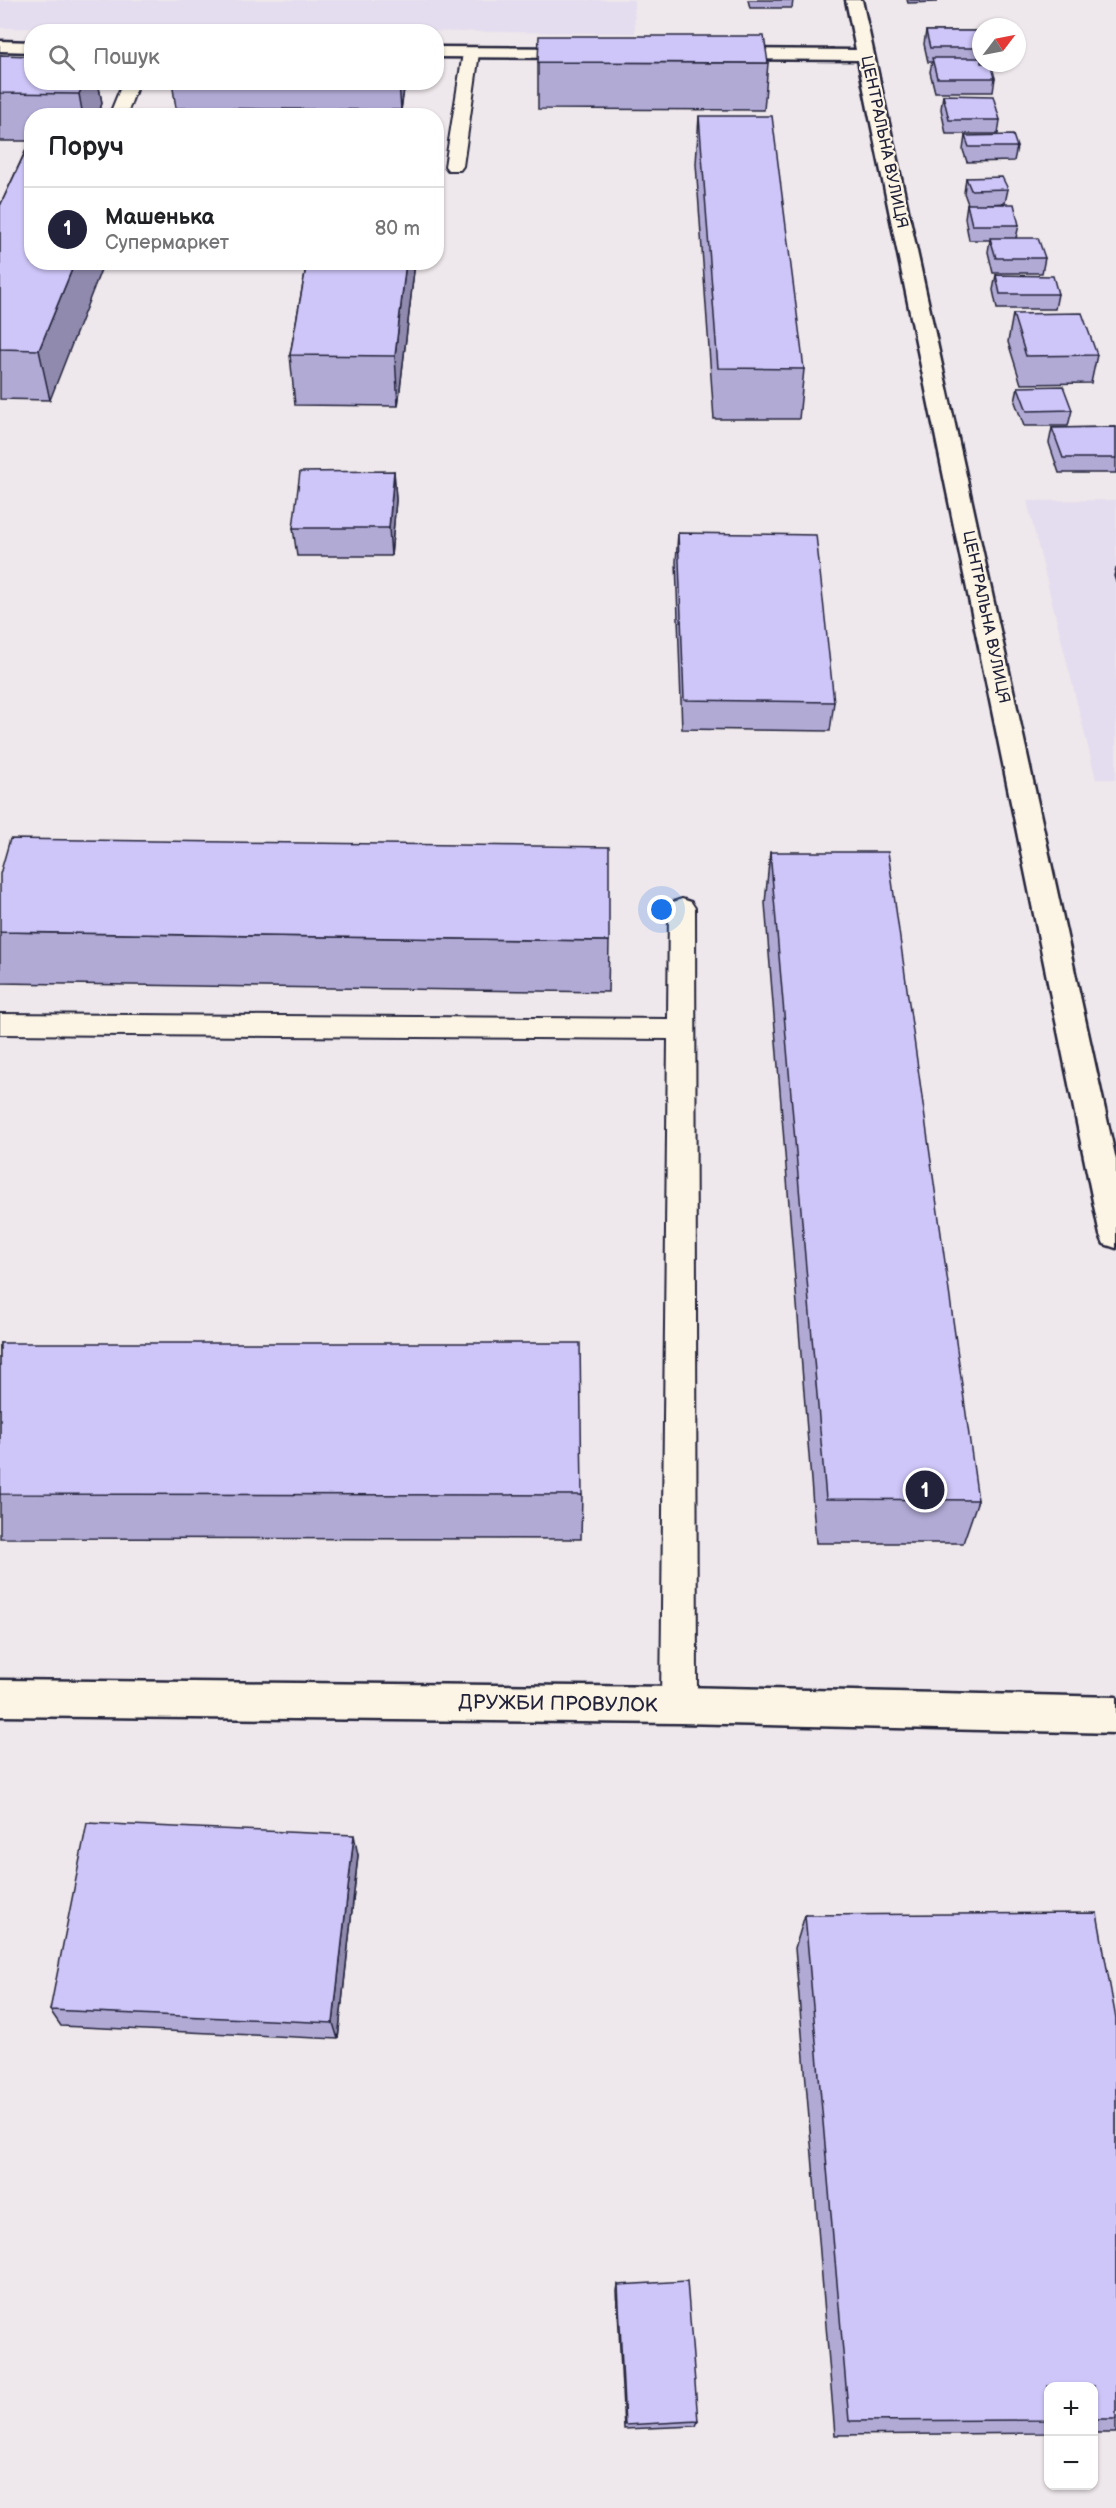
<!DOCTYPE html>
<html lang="uk">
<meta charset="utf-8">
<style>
body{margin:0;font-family:"Balsamiq Sans",sans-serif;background:#f2f2f2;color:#202124}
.controls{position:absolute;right:18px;bottom:18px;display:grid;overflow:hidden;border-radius:12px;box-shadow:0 2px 4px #0004}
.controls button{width:54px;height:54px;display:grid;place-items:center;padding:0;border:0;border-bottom:2px solid #e0e0e0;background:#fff;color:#202124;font:30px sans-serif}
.compass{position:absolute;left:972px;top:18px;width:54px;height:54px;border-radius:50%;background:#fff;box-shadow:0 2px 4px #0004;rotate:58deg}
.you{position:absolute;left:662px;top:910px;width:21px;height:21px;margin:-15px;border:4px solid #fff;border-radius:50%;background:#1a73e8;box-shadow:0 0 0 9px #1a73e833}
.badge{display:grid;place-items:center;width:39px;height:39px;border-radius:50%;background:#22223b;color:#fff;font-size:20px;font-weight:700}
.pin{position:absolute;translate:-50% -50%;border:3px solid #fff;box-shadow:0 2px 6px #0006}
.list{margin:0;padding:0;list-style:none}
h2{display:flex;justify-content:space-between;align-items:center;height:78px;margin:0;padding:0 24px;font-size:26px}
h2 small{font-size:20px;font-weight:400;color:#757577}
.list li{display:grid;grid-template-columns:39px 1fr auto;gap:18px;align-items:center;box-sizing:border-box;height:84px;padding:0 24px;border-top:2px solid #e0e0e0}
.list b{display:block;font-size:22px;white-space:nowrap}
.list p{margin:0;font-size:20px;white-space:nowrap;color:#757577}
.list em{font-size:20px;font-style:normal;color:#757577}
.icon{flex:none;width:33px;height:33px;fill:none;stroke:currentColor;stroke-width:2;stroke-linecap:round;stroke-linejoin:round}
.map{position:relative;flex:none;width:1116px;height:2508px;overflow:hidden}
.search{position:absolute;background:#fff;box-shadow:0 2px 4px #0004;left:24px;top:24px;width:420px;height:66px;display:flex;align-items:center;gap:15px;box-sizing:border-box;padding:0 21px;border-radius:24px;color:#757577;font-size:22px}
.panel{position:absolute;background:#fff;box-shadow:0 2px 4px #0004;left:24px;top:108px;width:420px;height:162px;border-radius:24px}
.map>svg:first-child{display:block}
.built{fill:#e4ddef}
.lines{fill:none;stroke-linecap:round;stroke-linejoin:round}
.lane-casing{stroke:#22223b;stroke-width:4}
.street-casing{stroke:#22223b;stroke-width:5}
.lane{fill:#fcf5e5;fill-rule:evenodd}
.street{fill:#fcf5e5;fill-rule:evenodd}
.wall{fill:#b1aad5;stroke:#22223b;stroke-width:1.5}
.shaded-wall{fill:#908bae;stroke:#22223b;stroke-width:1.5}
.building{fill:#cec6f8;stroke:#22223b;stroke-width:1.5}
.labels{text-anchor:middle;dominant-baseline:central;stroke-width:4.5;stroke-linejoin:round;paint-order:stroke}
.far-street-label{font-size:16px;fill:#22223b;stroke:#fcf5e5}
.street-label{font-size:20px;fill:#22223b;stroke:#fcf5e5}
</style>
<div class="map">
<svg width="1116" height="2508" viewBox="0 0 1116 2508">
<rect width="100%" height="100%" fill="#eee7eb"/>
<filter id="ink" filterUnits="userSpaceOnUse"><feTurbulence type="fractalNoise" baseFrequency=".0167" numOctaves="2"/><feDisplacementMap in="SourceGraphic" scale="12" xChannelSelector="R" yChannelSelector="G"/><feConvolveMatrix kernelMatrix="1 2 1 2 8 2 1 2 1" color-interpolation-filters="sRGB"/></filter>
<g filter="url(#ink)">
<path class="built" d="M0 0H634L635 33 0 28Z
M1116 500V779H1096L1027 501Z"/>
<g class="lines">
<g class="lane-casing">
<path id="lane" d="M471 48 479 53 463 166 460 170H448L445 166 463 53Z
M123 82H139L126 116H109Z
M682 899 691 902 695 908 697 1705 691 1717 679 1722 667 1717 661 1705 668 1039 0 1034V1014L668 1019 669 908 673 902Z"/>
</g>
<g class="street-casing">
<path id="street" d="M846 0H862L1116 1160V1248L1104 1244 1100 1235 858 60 723 59 717 58 714 54 717 50 723 49 856 50Z
M0 41 32 42V52L0 51Z
M436 47 582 48 588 49 591 53 588 57 582 58 436 57Z
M0 1680 679 1687 1116 1697V1733L679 1723 0 1716Z"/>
</g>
<use href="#lane" class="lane"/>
<use href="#street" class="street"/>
</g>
<path class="wall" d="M748 0H793L792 8H750Z
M907 0H937V2L908 3Z
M926 31H981V63L995 78 993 92H935L930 72 932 62H928L924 44Z
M0 55 98 82 102 103 98 116H32V262L50 400 0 399V206L30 141H0Z
M538 62 768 63 764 110 538 109Z
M172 82H405L401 110 176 108Z
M943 95 1000 120 998 134H946L941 109Z
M699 116 804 369 799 419H714L696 164Z
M965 136 1017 147 1014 161 967 162 963 150Z
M966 178 1008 189 1005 203 987 204 1019 225 1016 238 1045 258 1042 273H993L988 252 990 240H969L965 218 967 204H968L964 193Z
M307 262H415L398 406 295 405 290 355Z
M996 275 1058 294 1055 309H997L993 290Z
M1013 314 1097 355 1091 383 1021 384 1008 342Z
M1018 387 1072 410 1068 426H1024L1015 402Z
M1116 427V473H1059L1049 443 1052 428Z
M394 471 396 500 391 556H297L293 528Z
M678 533 834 702 830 731 682 729 676 562Z
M1116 568V582L1114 576Z
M770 852 978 1500 963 1543H816L765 903Z
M0 932 609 941 608 992 0 983Z
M0 1343 582 1495 581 1539 0 1538Z
M358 1855 338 2039 61 2026 50 2010Z
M805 1915 1116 2019V2433H1094V2386H1048V2433L835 2435 795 1948Z
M618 2285 698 2421 696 2426 624 2429 617 2291Z"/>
<path class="shaded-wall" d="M84 82H98L102 103 98 116H83L79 94Z
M399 82H405L401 110Z
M75 262H104L50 400 39 350Z
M406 262H415L398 406 395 356Z
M394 471 396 500 391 556 389 528Z
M354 1835 358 1855 338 2039 333 2023Z"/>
<path class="building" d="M180 28 403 30V32H178Z
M926 31H981V48H930Z
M539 36H764L768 63 538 62Z
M0 55 32 56V82H84L79 94 0 93Z
M932 58H981V63H991L995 78H937Z
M943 95 993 96 1000 120H949Z
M699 116H772L804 369 718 368Z
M1013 135 1017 147H969L965 136Z
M32 138V262H75L39 350 0 349V206Z
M1002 177 1008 189 971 190 966 178Z
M967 204H1014L1019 225H972Z
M990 238H1038L1045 258H996Z
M307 262H406L395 356 290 355Z
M996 275 1053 276 1058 294H1000Z
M1082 313 1097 355 1026 356 1013 314Z
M1063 386 1072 410 1027 411 1018 387Z
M1116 427V458H1063L1052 428Z
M394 471 389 528H293L300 472Z
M678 533 816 535 834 702 684 700Z
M10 839 609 847V941L0 932V874Z
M770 852H888L978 1500 826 1499Z
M0 1343H580L582 1495 0 1494Z
M87 1823 354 1835 333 2023 50 2010Z
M1097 1913 1116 2019V2419H1094V2386H1048V2420L849 2421 805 1915Z
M687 2281 698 2421 625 2425 618 2285Z"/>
</g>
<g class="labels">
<g class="far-street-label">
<text transform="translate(884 142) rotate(78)">ЦЕНТРАЛЬНА ВУЛИЦЯ</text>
<text transform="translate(986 617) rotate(78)">ЦЕНТРАЛЬНА ВУЛИЦЯ</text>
</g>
<g class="street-label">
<text transform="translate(558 1704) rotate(1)">ДРУЖБИ ПРОВУЛОК</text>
</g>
</g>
</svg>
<div class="controls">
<button>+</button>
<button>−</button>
</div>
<svg class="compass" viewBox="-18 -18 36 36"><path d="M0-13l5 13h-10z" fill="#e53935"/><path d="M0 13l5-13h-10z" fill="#757577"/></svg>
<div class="you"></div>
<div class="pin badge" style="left:925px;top:1490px">1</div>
<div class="search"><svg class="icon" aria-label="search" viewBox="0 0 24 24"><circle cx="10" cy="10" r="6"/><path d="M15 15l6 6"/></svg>Пошук</div>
<section class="panel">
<h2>Поруч<small></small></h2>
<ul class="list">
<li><span class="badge">1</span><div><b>Машенька</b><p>Супермаркет</p></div><em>80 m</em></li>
</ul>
</section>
</div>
